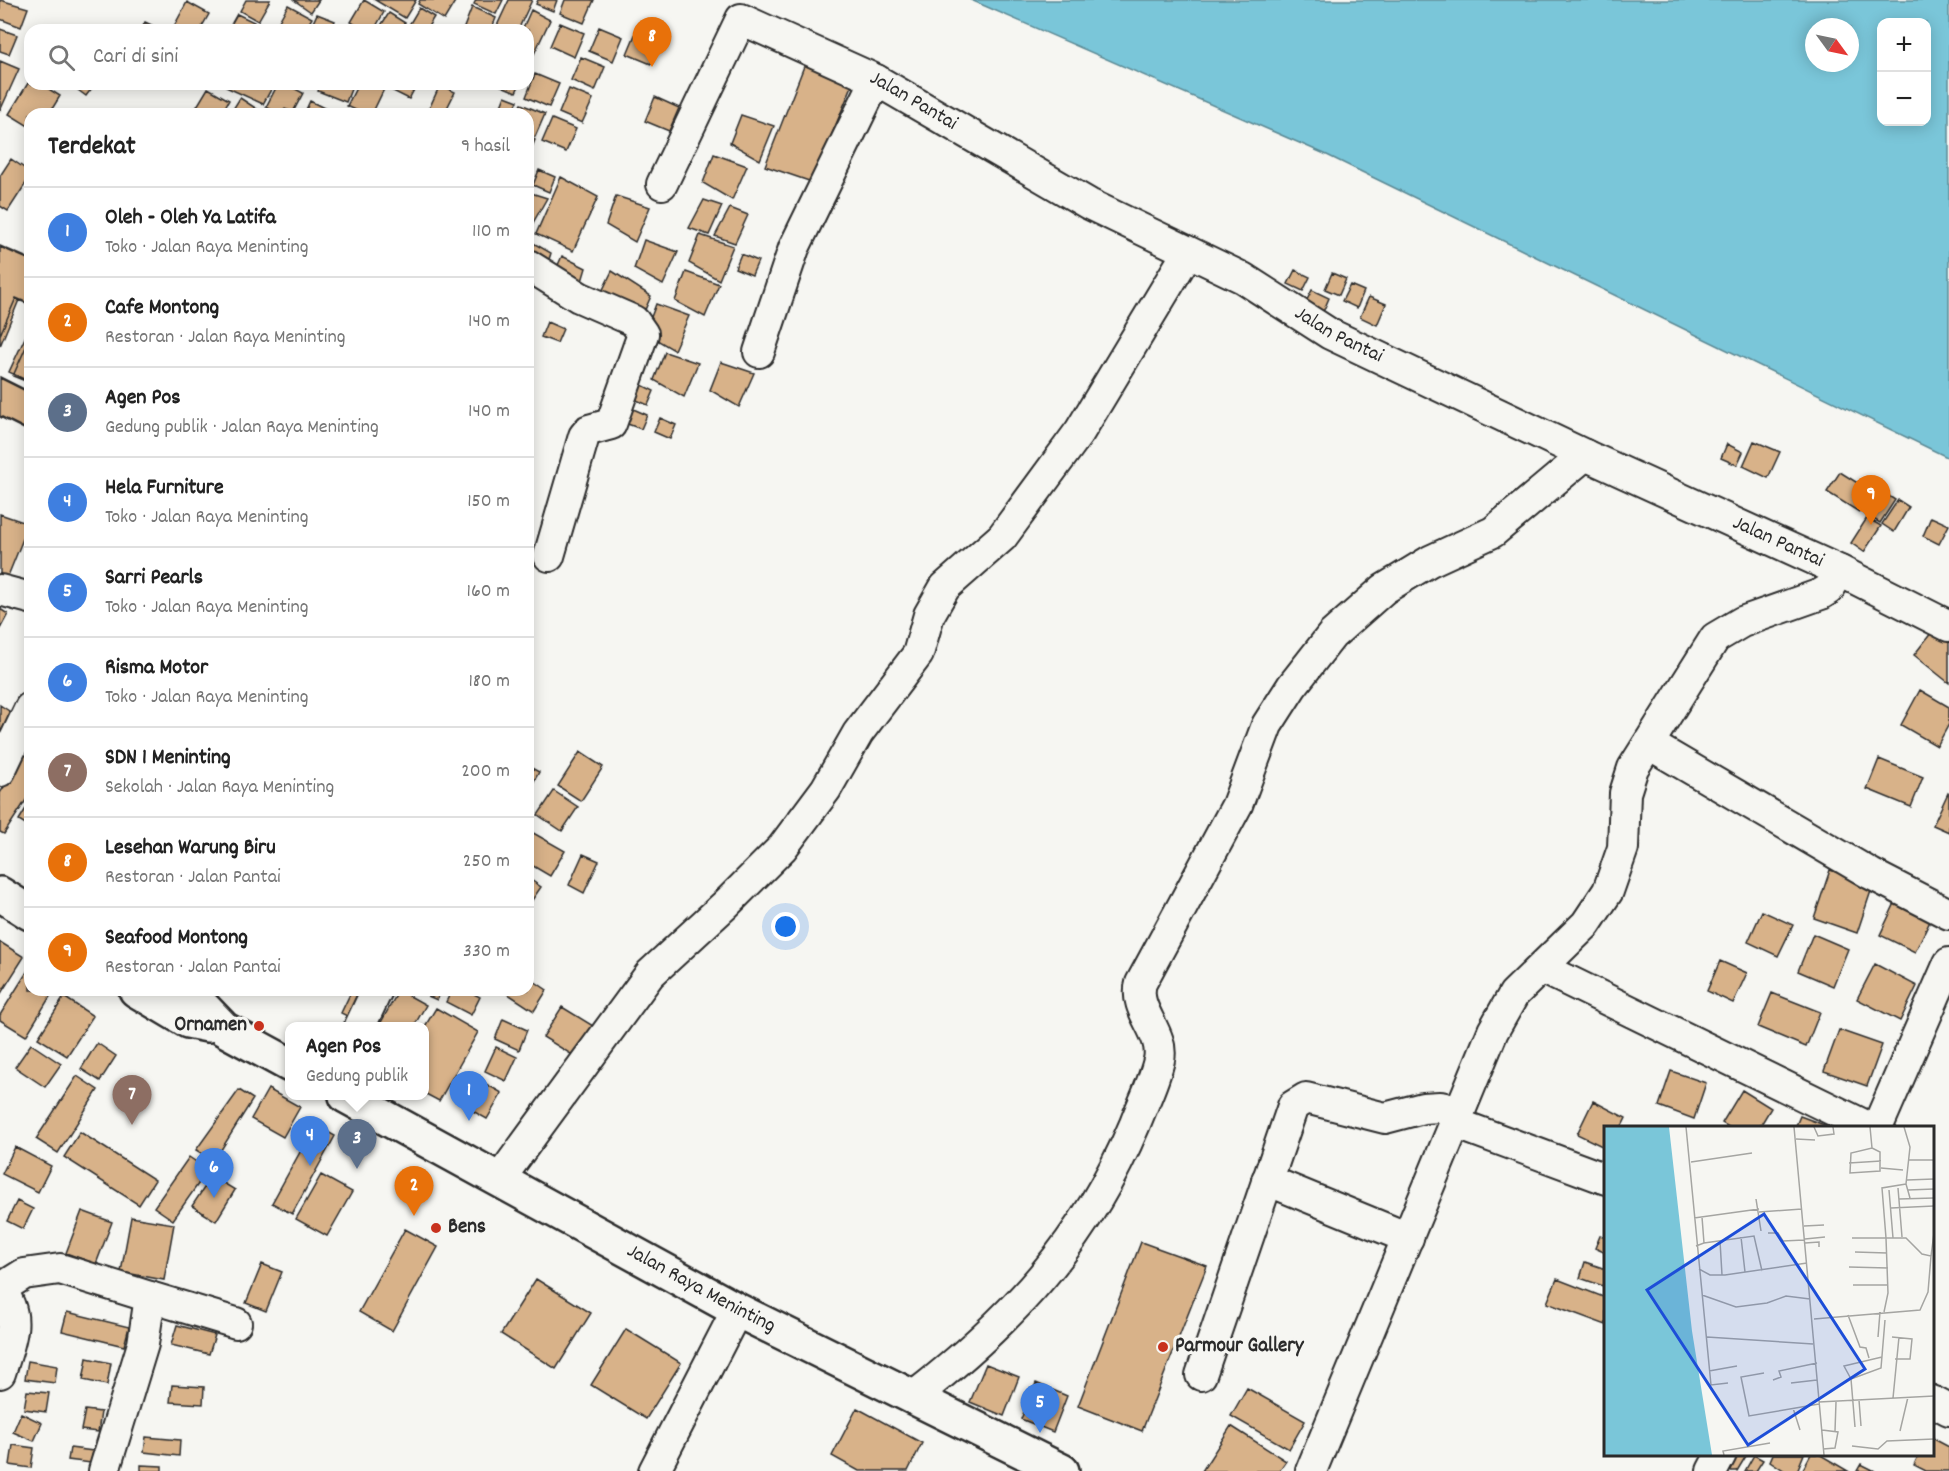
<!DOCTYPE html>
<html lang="id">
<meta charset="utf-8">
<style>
body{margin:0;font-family:Dekko,sans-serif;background:#f2f2f2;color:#222}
.controls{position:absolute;right:18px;top:18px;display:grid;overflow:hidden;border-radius:12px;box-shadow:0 3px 15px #0003}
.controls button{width:54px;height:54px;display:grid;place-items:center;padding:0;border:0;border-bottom:2px solid #e0e0e0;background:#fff;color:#222;font:30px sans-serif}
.compass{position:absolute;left:1805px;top:18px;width:54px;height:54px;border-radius:50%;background:#fff;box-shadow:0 3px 15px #0003;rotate:123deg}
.you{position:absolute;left:786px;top:927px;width:21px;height:21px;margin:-15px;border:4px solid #fff;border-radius:50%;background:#1a73e8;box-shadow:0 0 0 9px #1a73e833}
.badge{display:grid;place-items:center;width:39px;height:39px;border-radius:50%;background:#7c3aed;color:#fff;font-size:20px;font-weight:700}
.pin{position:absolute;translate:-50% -50px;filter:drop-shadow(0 2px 3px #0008)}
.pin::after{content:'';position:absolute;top:32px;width:21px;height:18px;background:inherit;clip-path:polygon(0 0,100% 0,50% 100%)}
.popup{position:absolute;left:285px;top:1022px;width:144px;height:78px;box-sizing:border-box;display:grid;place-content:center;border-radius:12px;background:#fff;filter:drop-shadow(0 2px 4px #0005);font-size:20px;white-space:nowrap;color:#767676}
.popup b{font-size:22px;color:#222}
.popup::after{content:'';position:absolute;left:50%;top:100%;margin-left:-12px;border:12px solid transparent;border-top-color:#fff}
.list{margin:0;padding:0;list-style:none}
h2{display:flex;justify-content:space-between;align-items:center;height:78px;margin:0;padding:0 24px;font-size:26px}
h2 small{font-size:20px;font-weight:400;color:#767676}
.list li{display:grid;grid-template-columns:39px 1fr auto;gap:18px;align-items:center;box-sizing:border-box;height:90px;padding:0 24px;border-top:2px solid #e0e0e0}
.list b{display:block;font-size:22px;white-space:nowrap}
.list p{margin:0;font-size:20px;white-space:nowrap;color:#767676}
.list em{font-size:20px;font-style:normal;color:#767676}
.icon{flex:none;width:33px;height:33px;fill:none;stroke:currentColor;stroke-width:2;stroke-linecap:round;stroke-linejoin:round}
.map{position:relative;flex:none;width:1949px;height:1471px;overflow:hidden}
.search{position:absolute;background:#fff;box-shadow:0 3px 15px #0003;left:24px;top:24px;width:510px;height:66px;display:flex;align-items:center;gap:15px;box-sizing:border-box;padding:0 21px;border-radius:18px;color:#767676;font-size:22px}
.panel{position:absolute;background:#fff;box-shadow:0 3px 15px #0003;left:24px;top:108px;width:510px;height:888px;border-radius:18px}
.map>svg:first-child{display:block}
.water{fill:#7ac6d9;stroke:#5a8893;stroke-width:1.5;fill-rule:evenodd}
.building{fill:#d8b289;stroke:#2b2b2b;stroke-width:1.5}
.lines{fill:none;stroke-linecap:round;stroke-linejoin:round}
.minor-casing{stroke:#2b2b2b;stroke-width:34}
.highway-casing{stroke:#2b2b2b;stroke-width:38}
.minor{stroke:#f6f6f2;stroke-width:30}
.highway{stroke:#f6f6f2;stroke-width:33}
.poi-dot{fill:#c8321e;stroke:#f6f6f2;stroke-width:2}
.labels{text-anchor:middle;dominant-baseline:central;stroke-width:6;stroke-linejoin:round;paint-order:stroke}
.street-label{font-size:21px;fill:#2b2b2b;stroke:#f6f6f2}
.poi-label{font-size:21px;font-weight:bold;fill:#2b2b2b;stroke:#f6f6f2;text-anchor:start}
.inset-road{fill:none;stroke:#a5a5a2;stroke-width:1.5}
.view{fill:#1d4ed8;fill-opacity:0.15;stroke:#1d4ed8;stroke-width:3}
.inset-edge{fill:none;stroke:#2b2b2b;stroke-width:3}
</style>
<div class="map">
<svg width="1949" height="1471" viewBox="0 0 1949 1471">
<rect width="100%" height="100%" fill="#f6f6f2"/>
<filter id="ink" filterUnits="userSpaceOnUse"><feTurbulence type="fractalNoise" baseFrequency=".0167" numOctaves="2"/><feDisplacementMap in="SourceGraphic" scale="12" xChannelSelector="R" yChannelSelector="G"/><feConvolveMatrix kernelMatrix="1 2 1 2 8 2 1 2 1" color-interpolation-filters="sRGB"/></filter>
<g filter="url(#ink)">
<path class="water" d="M971 0H1949V458L1327 155ZM1882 22H1926V122H1882ZM1814 27H1850V63H1814Z"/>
<path class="building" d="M0 0 28 8 21 27 0 19Z
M246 0H270L258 21 240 11Z
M294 0H319L311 12Z
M364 0 384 12 374 30H364L351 22Z
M375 0H416L405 18Z
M420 0H456L444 20 418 4Z
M476 0H503L496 14 474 4Z
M509 0H532L518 30H495Z
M538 0H557L553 11 536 4Z
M565 0H594L584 23 560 13Z
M187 2 209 14 200 30H172Z
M288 5 312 18 305 30H274Z
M472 7 496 18 491 30H463Z
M419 8 434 17 426 30H406Z
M531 10 550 20 534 54 528 51V30H522Z
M389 13 405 23 400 30H378Z
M237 14 254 22 250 30H228Z
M317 14 335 21 331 30 311 27Z
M145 22 162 30H141Z
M560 23 584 33 574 57 550 46Z
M599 27 623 37 613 61 589 51Z
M0 29 17 35 9 54 0 51Z
M637 30 661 41 651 64 627 54Z
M808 56 854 81 812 182 765 166Z
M581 57 605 67 595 91 571 80Z
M0 61 19 69 0 111Z
M535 74 559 84 549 107 526 97Z
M30 80V84H41L60 96 49 114H30V127L9 114Z
M70 84H95L86 96Z
M227 84H274L263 104 226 87Z
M278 84H286L303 93 293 112 285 109 280 114 266 107Z
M321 84H353L346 102 318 91Z
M358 84H374L384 89 372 114H364L347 106Z
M387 84H417L409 99 385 87Z
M497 84H520L516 92Z
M440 85 455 92 444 114H434L428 111Z
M208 88 229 100 221 114H205L196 108Z
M569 89 593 99 582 123 559 113Z
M505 96 518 101 512 114H498Z
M655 97 679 108 669 131 645 121Z
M240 98 260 111 258 114H230Z
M310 101 328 110 327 114H304Z
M521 104 545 114 535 137 528 134V114H516Z
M741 115 774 126 760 160 730 143Z
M552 119 576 129 566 152 542 142Z
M528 137 535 140 528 157Z
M714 154 747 166 732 200 703 183Z
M11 159 30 172V177L8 211 0 206V176Z
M539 170 555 177 549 192 533 185Z
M561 177 598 197 573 251 536 234Z
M528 192 547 198 530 228 528 227Z
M616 196 650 207 635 242 606 225Z
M704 200 722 206 709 235 689 228Z
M730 208 748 215 735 243 715 236Z
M700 235 733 246 719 280 689 263Z
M528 240 551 253 546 269 528 260Z
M644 240 678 252 663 285 634 269Z
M0 246 30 259V298L28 303 16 298 0 335Z
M0 247 30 260V305L19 300 0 346Z
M741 254 758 261 752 275 735 268Z
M562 256 586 268 579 291 554 274Z
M1295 270 1310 277 1303 291 1288 284Z
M612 271 651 296 641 319 598 300Z
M686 272 719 284 705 317 675 301Z
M1332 273 1346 279 1339 295 1325 289Z
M1350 285 1364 291 1357 308 1342 301Z
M1312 290 1329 298 1323 312 1305 304Z
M1369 297 1386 304 1377 325 1360 317Z
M656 304 689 316 674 350 645 333Z
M547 322 563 329 557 343 541 337Z
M30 327V382L9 372Z
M30 338V383L13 376Z
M665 352 698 363 684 397 654 380Z
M721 362 754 373 739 407 710 390Z
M0 377 30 392V431L0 416Z
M0 378 30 393V432L0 417Z
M638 383 654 391 648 405 632 398Z
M631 408 647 415 641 429 625 423Z
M660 418 676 425 670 439 654 432Z
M1754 441 1780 452 1768 478 1743 466Z
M1727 444 1743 452 1737 465 1721 458Z
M1840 472 1872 492 1859 512 1827 492Z
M1878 489 1895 500 1880 523 1862 512Z
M1898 500 1909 507 1894 532 1882 524Z
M0 514 29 524 6 581 0 580Z
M1931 517 1949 525 1939 544 1923 536Z
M1867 518 1881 526 1864 552 1851 543Z
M0 609 8 614 0 629Z
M1935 628 1949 639V683L1914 655Z
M1920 690 1949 707V724L1937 746 1901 725Z
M0 705 12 713 0 733Z
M580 752 603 767 581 801 558 786Z
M25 754 30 758V794L4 834 0 832V793Z
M1879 759 1923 777 1911 807 1867 789Z
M528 766 539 772 528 792Z
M554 791 578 807 562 831 538 815Z
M1948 793 1949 794V832L1933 825Z
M30 802V827L19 820Z
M528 830 565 851 550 876 528 863Z
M583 854 599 861 584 893 569 885Z
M1830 870 1873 885 1857 933 1814 918Z
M528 878 541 887 528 906Z
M1896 901 1932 917 1915 952 1880 935Z
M1762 911 1793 925 1778 956 1748 942Z
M1813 934 1848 949 1833 986 1798 971Z
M0 942 24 957 0 995Z
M1720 961 1747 973 1733 1003 1707 991Z
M1875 964 1917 986 1900 1021 1857 999Z
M30 967V990H54L26 1036 0 1020V1015Z
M528 977 547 990 534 1011 502 990H528Z
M352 990H372L357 1021 341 1013Z
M399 990 426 1005 414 1026H379Z
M430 990H440L437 1000 428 996Z
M452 990H466L480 997 471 1015 446 1002Z
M1772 993 1820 1012 1806 1047 1758 1027Z
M64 997 93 1016 67 1056 38 1038Z
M562 1007 598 1029 579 1059 543 1037Z
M436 1008 478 1032 439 1101 424 1093V1028Z
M503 1019 527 1030 519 1050 495 1039Z
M1839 1030 1882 1045 1867 1086 1824 1071Z
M97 1043 116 1056 100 1081 81 1069Z
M31 1044 61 1064 45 1087 15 1067Z
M496 1047 517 1057 506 1081 485 1071Z
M1671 1071 1706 1083 1694 1119 1659 1106Z
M77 1076 98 1090 58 1153 36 1139Z
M477 1079 502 1093 487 1119 462 1105Z
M268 1089 300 1107 283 1137 251 1119Z
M239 1090 253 1099 214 1161 196 1150Z
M1742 1090 1771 1108 1759 1128H1730L1722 1123Z
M1593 1101 1626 1118 1621 1128H1606V1148L1577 1134Z
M1800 1116 1832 1128H1795Z
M315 1125 335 1136 292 1214 272 1203Z
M80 1132 155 1180 139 1205 64 1157Z
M15 1147 51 1166 38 1192 2 1174Z
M189 1157 208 1170 173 1220 154 1207Z
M321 1175 352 1192 327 1236 296 1219Z
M212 1176 235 1190 216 1221 192 1206Z
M17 1201 33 1209 23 1229 7 1221Z
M82 1211 112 1222 96 1264 66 1253Z
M131 1217 174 1224 164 1280 121 1272Z
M405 1229 438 1247 392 1331 359 1312Z
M1600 1236 1606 1238V1253L1595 1248Z
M1141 1242 1207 1266 1142 1431 1078 1406Z
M1585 1262 1606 1269V1287L1580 1278Z
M262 1264 282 1272 266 1311 246 1303Z
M536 1279 591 1313 556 1369 501 1334Z
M1557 1279 1606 1298V1325L1547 1303Z
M67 1312 129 1327 124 1346 62 1331Z
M177 1325 215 1335 209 1354 171 1345Z
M626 1329 681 1363 646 1419 591 1385Z
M87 1358 111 1363 107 1385 83 1380Z
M28 1361 57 1366 55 1383 25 1379Z
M986 1364 1019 1377 1004 1416 970 1402Z
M1036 1383 1067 1396 1053 1432 1021 1419Z
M172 1385 204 1387 203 1404 170 1402Z
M1247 1388 1305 1421 1289 1449 1231 1416Z
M27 1391 49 1393 46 1412 24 1409Z
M857 1408 922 1443 908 1471H859L832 1456Z
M85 1410 101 1412 98 1432 81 1430Z
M21 1413 42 1423 34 1441 13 1432Z
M1231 1426 1286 1461 1279 1471H1202Z
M146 1437 180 1440 179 1456 144 1452Z
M1932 1438 1949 1447V1471H1926L1914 1465 1919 1454H1932Z
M13 1445 34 1448 31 1468 10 1465Z
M70 1448 93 1451 91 1463 68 1460Z
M1733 1454 1746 1456 1737 1471H1723Z
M1773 1454H1804L1797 1471H1785L1770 1461Z
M1811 1454H1819L1848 1471H1802Z
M1754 1455 1763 1460 1756 1471H1745Z
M1861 1464 1875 1471H1857Z
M141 1465 162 1466V1471H141Z"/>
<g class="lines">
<g class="minor-casing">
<g id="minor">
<path id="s1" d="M662 184 741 19 876 80 1089 204 1243 278 1330 334 1585 455 1840 571 1949 626"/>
<path d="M528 265 579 297 634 321 643 334 611 424 589 430 584 436 549 556"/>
<path d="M759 352 794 248 876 80"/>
<path d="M0 590 30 598"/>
<path d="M1649 744 1871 874 1949 914"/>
<path d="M0 771 30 708"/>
<path d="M1542 968 1870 1128"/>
<path d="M360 1026 377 990"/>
<path d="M1455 1123 1606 1179"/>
<path d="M1877 1128 1949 963"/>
<path d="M499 1180 650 974 725 905 782 848 826 789 858 733 918 654 929 615 945 587 1002 537 1080 431 1188 252"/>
<path d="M1267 1180 1408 1238"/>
<path d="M0 1289 24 1274 60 1269 150 1297 143 1344 104 1471"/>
<path d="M0 1290C23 1316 9 1344 0 1373"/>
<path d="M150 1297 236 1323"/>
<path d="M1201 1375 1293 1106 1306 1098 1385 1118 1423 1108 1440 1107 1459 1111"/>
<path d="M912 1398C1012 1320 1085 1243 1135 1124 1143 1103 1154 1082 1159 1060 1165 1032 1133 1011 1141 983L1237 805 1267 725 1292 686 1332 635 1384 589 1430 561 1493 532 1585 455"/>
<path d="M1932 1401 1949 1410"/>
<path d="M654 1471 737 1310"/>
<path d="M1311 1471 1493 1031 1514 994 1586 924 1608 891 1623 848 1625 793 1633 768 1715 638 1742 622 1821 594 1829 589 1840 571"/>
<path d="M1712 1471 1721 1454"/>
</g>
</g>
<g class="highway-casing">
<g id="highway">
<path d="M0 894 30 913"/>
<path d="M136 990 188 1021 208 1025"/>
<path d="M180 990 199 1003 224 1029 290 1065"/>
<path id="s2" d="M346 1096 737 1310 1062 1471"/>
</g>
</g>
<use href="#minor" class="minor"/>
<use href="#highway" class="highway"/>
</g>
</g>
<g class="poi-dot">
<circle cx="259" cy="1026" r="6"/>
<circle cx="436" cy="1228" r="6"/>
<circle cx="1163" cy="1347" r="6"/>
</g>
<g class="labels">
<g class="street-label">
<text stroke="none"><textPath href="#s1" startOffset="374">Jalan Pantai</textPath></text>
<text stroke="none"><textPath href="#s1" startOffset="860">Jalan Pantai</textPath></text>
<text stroke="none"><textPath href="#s1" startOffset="1346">Jalan Pantai</textPath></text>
<text stroke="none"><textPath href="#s2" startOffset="404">Jalan Raya Meninting</textPath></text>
</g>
<g class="poi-label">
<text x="247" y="1026" text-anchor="end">Ornamen</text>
<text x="448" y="1228">Bens</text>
<text x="1175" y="1347">Parmour Gallery</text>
</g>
</g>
<g transform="translate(1604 1126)">
<rect width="330" height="330" fill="#f6f6f2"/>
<path d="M0 1H65L88 205 108 329H0Z" fill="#7ac6d9"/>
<path class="inset-road" d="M82 1 107 259 124 257M190 1 220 329M210 1 214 10 230 8 229 1M266 1 268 22M300 1 306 21 302 58 306 72M192 13 211 14M268 22 276 26V45L246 47 247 27ZM304 34H330M87 36 148 27M245 37 277 35M277 42 299 44M303 54 330 53M294 62 298 111M285 64 289 112M304 64 330 63M152 73 157 105M295 73 330 72M287 82 330 80M155 86 198 83M90 92 155 83M200 100 220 99M164 107H174L179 115 200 114M137 111 141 146M248 112H282L278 62 302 58M201 113 221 111M116 115 118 149M100 117 150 110 158 145M201 117 215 116V121M92 120 100 117 98 91M251 126 283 127M327 130 330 107M245 141 284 142M95 143 106 149H121L203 137M249 159H283M98 169 132 181 163 177 182 170 206 173M244 189 256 221 262 222 265 232M210 193 316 184 324 166 327 130 318 128 302 112H282L284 167 280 186M103 211 209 218M274 211 276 186M288 211 308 213 306 233H291M105 245 133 240M160 247 137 251 145 290 215 278M247 253 240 240 278 231M169 254 177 251 175 245 213 237M187 257 213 254M289 272 295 211M255 274 257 300M215 276 330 270M189 282 196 304M251 301 247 253 277 242 281 194M218 304 234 306 231 322 219 323M231 305 232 276M296 305 304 271M248 320 274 323 283 315 330 313M120 329 119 325 166 317"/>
<path class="view" d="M160 88 261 243 144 319 43 164Z"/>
<rect width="330" height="330" class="inset-edge"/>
</g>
</svg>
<div class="controls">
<button>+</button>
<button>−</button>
</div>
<svg class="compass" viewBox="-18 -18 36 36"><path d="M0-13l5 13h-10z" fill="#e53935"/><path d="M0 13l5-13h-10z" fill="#767676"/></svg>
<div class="you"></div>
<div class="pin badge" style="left:469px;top:1121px;background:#3f7fe0">1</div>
<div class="pin badge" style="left:414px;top:1216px;background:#e8710a">2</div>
<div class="pin badge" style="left:357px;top:1169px;background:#5c6f8a">3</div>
<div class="popup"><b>Agen Pos</b>Gedung publik</div>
<div class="pin badge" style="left:310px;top:1166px;background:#3f7fe0">4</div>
<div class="pin badge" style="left:1040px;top:1433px;background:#3f7fe0">5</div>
<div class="pin badge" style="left:214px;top:1198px;background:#3f7fe0">6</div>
<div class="pin badge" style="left:132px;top:1125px;background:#8d6e63">7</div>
<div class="pin badge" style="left:652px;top:67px;background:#e8710a">8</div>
<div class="pin badge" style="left:1871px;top:525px;background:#e8710a">9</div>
<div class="search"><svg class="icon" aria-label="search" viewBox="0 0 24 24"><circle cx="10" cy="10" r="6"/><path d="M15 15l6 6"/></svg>Cari di sini</div>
<section class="panel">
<h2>Terdekat<small>9 hasil</small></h2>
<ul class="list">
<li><span class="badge" style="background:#3f7fe0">1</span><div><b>Oleh - Oleh Ya Latifa</b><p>Toko · Jalan Raya Meninting</p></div><em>110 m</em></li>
<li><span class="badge" style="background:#e8710a">2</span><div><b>Cafe Montong</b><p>Restoran · Jalan Raya Meninting</p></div><em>140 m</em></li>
<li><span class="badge" style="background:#5c6f8a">3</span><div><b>Agen Pos</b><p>Gedung publik · Jalan Raya Meninting</p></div><em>140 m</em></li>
<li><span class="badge" style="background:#3f7fe0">4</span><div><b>Hela Furniture</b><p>Toko · Jalan Raya Meninting</p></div><em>150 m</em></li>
<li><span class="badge" style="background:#3f7fe0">5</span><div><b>Sarri Pearls</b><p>Toko · Jalan Raya Meninting</p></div><em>160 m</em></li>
<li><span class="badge" style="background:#3f7fe0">6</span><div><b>Risma Motor</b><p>Toko · Jalan Raya Meninting</p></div><em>180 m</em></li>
<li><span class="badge" style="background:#8d6e63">7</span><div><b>SDN 1 Meninting</b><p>Sekolah · Jalan Raya Meninting</p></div><em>200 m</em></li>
<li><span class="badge" style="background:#e8710a">8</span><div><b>Lesehan Warung Biru</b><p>Restoran · Jalan Pantai</p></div><em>250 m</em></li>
<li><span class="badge" style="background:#e8710a">9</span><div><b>Seafood Montong</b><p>Restoran · Jalan Pantai</p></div><em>330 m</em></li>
</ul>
</section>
</div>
